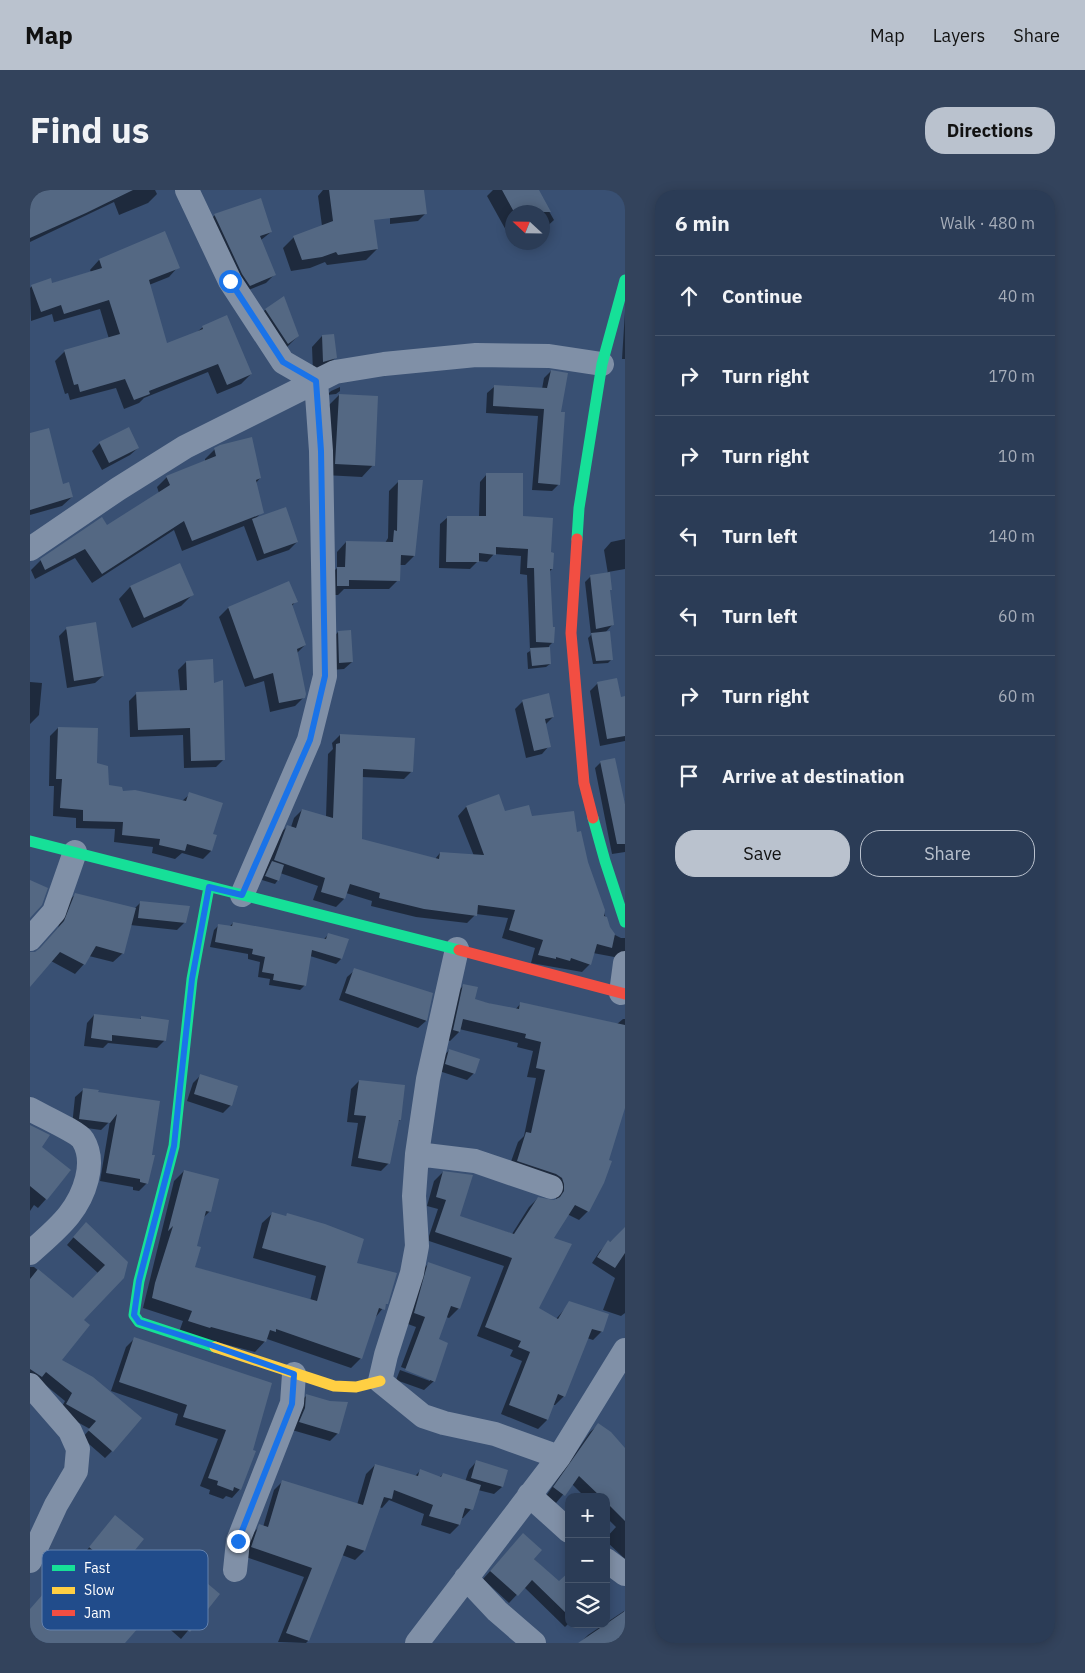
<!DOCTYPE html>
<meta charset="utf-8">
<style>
body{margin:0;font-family:"IBM Plex Sans",sans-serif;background:#33435c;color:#f1f3f6}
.controls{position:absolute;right:15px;bottom:15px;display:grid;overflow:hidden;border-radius:10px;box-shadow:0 2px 12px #0003}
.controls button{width:45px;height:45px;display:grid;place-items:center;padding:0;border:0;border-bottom:1px solid #47566c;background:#2b3c56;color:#f1f3f6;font:25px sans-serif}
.compass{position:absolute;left:475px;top:15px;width:45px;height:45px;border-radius:50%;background:#2b3c56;box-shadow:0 2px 12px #0003;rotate:292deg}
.stop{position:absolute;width:15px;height:15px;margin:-11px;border:4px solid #1a73e8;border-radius:50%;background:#fff}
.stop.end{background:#1a73e8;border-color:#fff;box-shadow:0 1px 5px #0008}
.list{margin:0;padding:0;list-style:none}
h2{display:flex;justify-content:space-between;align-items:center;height:65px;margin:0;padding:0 20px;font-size:21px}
h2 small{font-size:16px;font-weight:400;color:#a6adb9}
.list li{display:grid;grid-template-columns:32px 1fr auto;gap:15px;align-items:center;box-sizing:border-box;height:80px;padding:0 20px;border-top:1px solid #47566c}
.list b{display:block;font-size:19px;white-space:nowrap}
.list em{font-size:16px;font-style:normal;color:#a6adb9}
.actions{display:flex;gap:10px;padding:15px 20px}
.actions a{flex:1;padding:11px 0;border:1px solid #bac2ce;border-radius:20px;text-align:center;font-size:18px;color:#bac2ce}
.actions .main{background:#bac2ce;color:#111}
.icon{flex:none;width:28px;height:28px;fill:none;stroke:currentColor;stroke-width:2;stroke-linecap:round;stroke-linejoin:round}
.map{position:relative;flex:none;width:595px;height:1453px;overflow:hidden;border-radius:20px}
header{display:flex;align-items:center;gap:30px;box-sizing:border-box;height:70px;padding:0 25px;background:#bac2ce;color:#111}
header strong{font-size:24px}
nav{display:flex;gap:28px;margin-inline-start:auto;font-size:18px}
.intro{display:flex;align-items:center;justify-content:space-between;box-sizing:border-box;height:120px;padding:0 30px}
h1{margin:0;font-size:35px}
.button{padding:12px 22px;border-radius:20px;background:#bac2ce;color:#111;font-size:18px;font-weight:700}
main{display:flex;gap:30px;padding:0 30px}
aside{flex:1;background:#2b3c56;border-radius:20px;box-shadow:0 2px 12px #0003}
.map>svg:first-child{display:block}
.shadow{fill:#0007}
.building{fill:#546883}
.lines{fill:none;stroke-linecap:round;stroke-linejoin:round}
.street{stroke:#8090a7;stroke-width:24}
.fast{stroke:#16e098;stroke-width:11}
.slow{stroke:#ffcf43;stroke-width:11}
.jam{stroke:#f24e42;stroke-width:11}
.route{stroke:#1a73e8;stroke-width:6}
.key{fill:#214c8b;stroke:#6482ae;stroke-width:1}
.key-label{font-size:14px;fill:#fff}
</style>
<header>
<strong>Map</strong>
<nav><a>Map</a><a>Layers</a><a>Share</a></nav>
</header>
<div class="intro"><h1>Find us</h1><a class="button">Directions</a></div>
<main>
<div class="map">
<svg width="595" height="1453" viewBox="0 0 595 1453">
<rect width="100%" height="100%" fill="#395073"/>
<path class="shadow" d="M0 0H125L127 4 118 13 89 25 84 12 0 52Z
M293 0H339L347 59 336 70 297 75 295 72 280 78 261 81 253 58 264 47 292 36 288 6Z
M360 0H393L396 23 388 31 360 34Z
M463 0H507L524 30 512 41V22H482V51L457 6Z
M231 10 241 42 231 50 244 85 236 93 211 103 177 33 185 25Z
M134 43 148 77 139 87 119 95 136 155 167 142 173 137 221 184 211 194 187 204 178 182 114 208 109 213 94 219 86 198 40 210 38 203 35 204 25 171 35 161 79 149 70 119 24 132 22 124 1 131 0 98 2 96 21 94 61 82 60 80 69 70Z
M483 52H492L485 56Z
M253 108 268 146 257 157 225 130 235 120Z
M595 121V169H592Z
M292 146 306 167 295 178 283 182 282 157Z
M521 181 529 223V294L522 301 502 300 508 226 456 223 457 203 464 197 512 199 514 188Z
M310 197V201L306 204 297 205 301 201Z
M309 205 343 275 332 287 294 285 298 216Z
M0 245 32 295 42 307 32 316 0 325Z
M70 253 108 258 100 265 72 280 62 261Z
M185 259 230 288 226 293 232 322 226 328 267 352 259 360 227 371 214 336 152 361 144 340 62 393 45 368 5 389 1 380 11 370 77 336 129 303 127 297 137 287 175 271V269Z
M457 284 520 363 522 379 519 382 523 452 519 456 520 474 516 477 498 479 497 463 500 461 497 385 490 384 491 366 464 364 457 372 448 371 440 379 409 378 410 334 418 327H449L450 292Z
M369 291 384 366 375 375H369L368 390 359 399H314L308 405H298V387L307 378V362L316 352 355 353 358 348 359 301Z
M595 349V379L578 382 582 435 575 443 582 469 578 473 563 474 558 448 561 445 555 392 561 386 578 384 574 360 581 352Z
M149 375 162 405 151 416 102 438 89 409 100 397Z
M266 411 261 417 275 455 267 463 274 507 265 516 240 522 234 491 215 497 189 427 198 418Z
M36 439 73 486 65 493 37 498 29 446Z
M308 442 322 472 314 479 301 480V450Z
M156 472 183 494 194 569 186 577 154 578 153 545 100 547 99 511 107 503 150 501 148 480Z
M0 492 12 493 9 525 0 534Z
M568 493 590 508H595V551L570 556 560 501Z
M493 511 523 527 515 535 519 556 512 564 496 568 485 519Z
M28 538 65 574 78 596 91 603 152 611 160 604 182 645 185 646 181 661 173 669 152 663 145 669 122 663 123 657 84 652 85 639 46 638V628L23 626 24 596H19L20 546Z
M310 545 382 581 374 589 332 587 331 650 405 669 410 663 444 666 428 626 436 617 468 605 474 622 501 627 546 643 579 737 583 744 591 748H595V769L563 763 560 774 552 782 501 773 505 758 472 748 478 728 446 724 437 733 386 727 341 716 342 711 316 703 314 709 306 717 283 710 288 696 250 683 248 690 245 694 232 690 249 644 258 636 261 637 264 628 272 620 296 627 298 564 303 559 302 553Z
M571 572 595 614V662L582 664 565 578Z
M46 704 104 719 111 712 155 732 147 740 100 735 93 763 83 772 59 766 54 774 45 784 21 771 0 795V770L28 738 36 713Z
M203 733 293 750 299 744 311 769 306 774 280 766 275 795 270 800 239 795 240 789 228 787 230 772 218 769V764L180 757 184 740 189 735 199 737Z
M325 780 402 804 396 831 388 838 309 810 317 787Z
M434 795 444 810 485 820 491 813 587 834 593 829H595V914L558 1021 549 1030 537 1024 522 1048 507 1119 526 1129 540 1113 572 1141 563 1150 557 1148 534 1206 525 1215H523L517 1230 508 1239 471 1224 492 1171 480 1166 483 1160 447 1146 474 1076 399 1051V1046L408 1019 397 1016 404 991 413 982 429 1027 482 1044 499 1017 508 1008 526 1011V1004L478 980 488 952 494 946 506 888 497 887 503 861 487 857 488 853 429 839V842L420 851 415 849 425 804Z
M64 825 109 830 111 828 135 850 127 858 78 853 73 858 54 856 57 833Z
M419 860 444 883 437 890 409 881 413 867Z
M171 885 201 915 193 923 157 911 163 893Z
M329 891 370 930 367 932 359 973 351 981 321 976 328 933 317 932 321 899Z
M53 900 67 903 128 912 117 993 109 1001 103 1000V997L70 991 80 931 71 940 42 936 45 907Z
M0 936 10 957 40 981 16 1009 8 1018 4 1015 0 1021Z
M154 981 180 1021 173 1028 165 1057 163 1077 280 1111 286 1086 223 1068 232 1033 243 1023 255 1027 257 1025 325 1074 357 1113 345 1128 331 1168 321 1178 237 1149 225 1162 149 1142 153 1131 113 1118 144 991Z
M595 1039V1123L591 1126 573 1120 585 1088 562 1073 570 1061Z
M49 1041 96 1072 52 1130 30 1170 63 1188 82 1261 75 1268 52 1248 60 1239 29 1222 35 1211 8 1189 0 1191V1077H4L43 1109 68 1083 37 1055Z
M399 1073 429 1118 419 1128 416 1127 407 1150 404 1191 394 1200 366 1190 370 1180 400 1191V1188L371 1177 386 1137 375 1133 389 1083Z
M105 1148 241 1194 210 1299 202 1308 196 1306 193 1309 179 1304 180 1300 170 1296 188 1249 145 1235 148 1224 81 1201 96 1157Z
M277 1205 308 1243 300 1251 262 1240 269 1213Z
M568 1235 595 1259V1369L576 1351V1348L586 1337 576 1327V1307H555L542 1294 526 1313 516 1306 560 1242Z
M446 1272 472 1297 464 1304 448 1300 441 1319 433 1328H431L429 1335 420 1344 391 1335 394 1324 359 1310 352 1318 349 1317 334 1361 325 1370 312 1365 278 1451 276 1453 248 1452 274 1387 213 1366 221 1345 230 1336 233 1337 244 1300 252 1292 327 1315 336 1284 345 1275 385 1286 390 1281 409 1288 413 1284 435 1292 439 1280Z
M78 1335 113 1349 79 1388 52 1366Z
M486 1352 529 1393 539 1383V1433L535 1437 494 1397 479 1413 453 1389Z
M165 1384 189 1404 151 1449 127 1428Z
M594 1421 595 1453H550L558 1445Z"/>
<path class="building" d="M0 0H103L56 23 0 48Z
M299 0H394L397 24 344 30 348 59 308 65 306 62 292 67 272 70 263 46 303 31Z
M472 0H509L521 22H484Z
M231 8 242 42 230 46 246 85 220 96 212 84 184 24Z
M135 41 150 78 119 90 137 153 173 139 172 136 197 125 222 184 197 195 188 174 119 201 120 204 104 210 95 189 50 202 48 194 44 195 34 160 90 144 79 110 34 124 31 115 11 122 1 95 21 88 22 93 72 78 69 69Z
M254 106 269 146 258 154 235 119Z
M304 144 307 168 293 172 292 145Z
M521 180 538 183 531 222H535L530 295 508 293 514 219 463 216 464 195 517 198Z
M309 204 348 206 345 276 305 274Z
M99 237 109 258 79 273 69 252Z
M19 238 33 294 39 292 43 307 0 320V243Z
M222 247 231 288 226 290 234 323 162 351 154 331 72 384 55 359 15 380 10 369 72 327 77 335 140 295 136 286 186 266 184 258 190 255Z
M456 283H493V326L523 328 521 362 524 363 523 379H520L523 437H525L524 453 506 452 504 378H497L498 359 466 357V365L449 363V372H416L417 326H456Z
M368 290H393L385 366 371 365 370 391 319 390V396H307V377H315L316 351 363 352 364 340 367 341Z
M256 317 268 352 234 364 222 329Z
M150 373 164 405 114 428 100 396Z
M580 382 582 400H580L584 435 566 439 560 385Z
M259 391 268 412 262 414 276 455 267 459 276 504 275 508 249 513 243 483 224 489 198 417Z
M66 432 74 486 44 491 36 437Z
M321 440 323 472 309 473 308 441Z
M580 441 583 470 566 471 561 443Z
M520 457 521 474 502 476 500 458Z
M183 469 184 493 193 490 195 570 161 571 160 538 108 540 106 502 157 500 156 471Z
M587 488 591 507 595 506V546L577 549 567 492Z
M519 503 524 527 515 529 521 557 504 561 492 510Z
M28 537 68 538 67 573 78 576 79 595 92 597 93 601 105 600 156 611 159 602 193 613 183 644 187 645 182 661 157 654 155 661 129 655 130 649 92 645 93 632 53 631V620L30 618 32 589H26Z
M310 544 385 548 383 582 333 579 332 649 409 669 410 662 454 665 436 616 469 604 475 621 499 615 502 626 544 621 547 642 551 641 558 672 575 720 574 726 577 727 580 737 585 744 582 758 567 754 561 775 541 768 540 771 526 767V769L508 765 513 750 479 740 485 720 448 715 447 726 394 719 349 708 350 703 320 694 315 709 291 702 295 688 244 670 257 635 266 638 272 619 303 628 306 554 310 553Z
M585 568 595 614V654H587L570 571Z
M242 671 254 675 249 691 235 686Z
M0 690 18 698 12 715 0 728Z
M45 703 106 718 94 764 66 756 55 775 30 762 0 797V762H5L10 758 34 731Z
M110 711 160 716 156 733 108 728Z
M203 732 296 749 298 743 319 749 312 769 282 760 276 796 243 790 244 784 232 782 235 767 222 764 223 759 185 752 188 734 202 736Z
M324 778 403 803 397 831 315 803Z
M433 794 448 797 445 809 458 813 489 819 490 812 595 835V918L579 970 582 971 574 993 559 1022 545 1015 524 1048 542 1054 509 1118 528 1129 539 1111 579 1124 573 1142 562 1139 535 1207 528 1204 518 1230 479 1215 500 1162 488 1157 491 1151 455 1137 482 1068 405 1042 416 1010 406 1007 413 981 443 985 430 1026 484 1044 508 1007 524 1010 530 1007 534 1001V994L532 988 526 984 487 971 496 942 501 943 515 880 506 878 511 852 495 848 496 844 433 829 430 842 423 840Z
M64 824 111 829V826L139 830 136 851 82 845V851L61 848Z
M419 859 450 869 445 884 415 874Z
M170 884 208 896 202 916 164 904Z
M329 890 375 895 371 930H369L360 974 328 968 336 926 324 925Z
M53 898 69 900 68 902 130 911 122 965H125L118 994 110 992V989L76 983 87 924 80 933 49 929Z
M0 935 20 945 12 957 41 980 17 1010 0 996Z
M154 980 189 989 181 1022 176 1021 167 1056 171 1057 165 1077 287 1111 296 1076 232 1058 242 1022 256 1026 257 1023 295 1034 334 1049 327 1073 367 1083 358 1114H356L355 1120 349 1118 332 1169 246 1139V1142L240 1140 236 1152 181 1137 180 1138 158 1131 162 1121 122 1108 125 1093 143 1036 138 1041Z
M56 1032 98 1072 94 1088 54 1130 60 1135 32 1170 63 1187 112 1228 83 1262 58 1240 66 1231 36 1214 42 1203 16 1182 12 1187 0 1179V1089L8 1079 43 1108 75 1075 43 1047Z
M595 1037V1063L585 1078 567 1067 578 1050 580 1052Z
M398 1072 441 1087 430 1119 421 1116 409 1149 418 1153 405 1192 375 1180 395 1127 384 1123Z
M104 1147 242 1193 223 1260 226 1261 211 1300 204 1297 203 1301 187 1295 188 1291 178 1288 196 1240 153 1227 157 1215 89 1192Z
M276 1204 300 1211 318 1212 309 1244 269 1232 275 1218Z
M568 1233 581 1242 595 1258V1331L576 1312V1307H571L549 1286 535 1306 523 1297Z
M446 1270 478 1280 473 1297 441 1288Z
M345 1274 388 1286 390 1279 411 1287 413 1283 451 1295 443 1320 435 1318 430 1335 399 1326 403 1315 364 1300 362 1309 354 1307 335 1361 317 1355 279 1451 256 1443 282 1378 221 1357 229 1334 238 1337 252 1290 333 1315Z
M85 1325 114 1349 88 1381 59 1357Z
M493 1343 512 1360 504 1369 529 1391 539 1382V1426L502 1390 488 1406 460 1381Z
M35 1379 80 1418 90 1407 116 1429 95 1453H0V1419Z
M165 1383 190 1404 160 1442 134 1420Z
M595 1421V1453H548L576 1434Z"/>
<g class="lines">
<path class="street" d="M157 0 200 91 253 172 286 191
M0 359 88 299 155 257 305 182 354 174 446 165 519 166 572 174
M212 705 279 550 295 486 291 261 286 191
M0 749 24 722 45 662
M427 759 398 889 387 964 384 1006 387 1056 382 1083 356 1165 350 1191 393 1226 414 1233 465 1244 529 1267
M591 803 595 773
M0 919C10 925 48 942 53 950 67 973 54 1006 39 1025 28 1039 13 1051 0 1063
M387 964 445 971 521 997
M0 1195 40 1241 48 1259 46 1281 26 1315 0 1371
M499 1305 539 1341
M576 1370 595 1384
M205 1380 208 1351 262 1213 264 1184
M436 1388 467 1421 504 1453
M387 1453 529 1267 595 1160"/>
<path class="fast" d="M547 349 549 318 572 174 595 90
M563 628 575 671 595 732
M0 651 429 760
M179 697 162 789 144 956 109 1091 104 1125 109 1132 185 1157"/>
<path class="slow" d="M185 1157 304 1196 326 1197 350 1191"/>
<path class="jam" d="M547 349 541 443 554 593 563 628
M429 760 595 804"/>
</g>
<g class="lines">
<path class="route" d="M200 91 253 172 286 191 291 261 295 486 280 550 212 705 179 697 162 789 150 898 144 956 109 1091 104 1125 109 1132 178 1154 264 1184 262 1214 208 1351"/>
</g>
<rect x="12" y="1360" width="166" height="80" rx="8" class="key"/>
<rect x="22" y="1375" width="23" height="6" fill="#16e098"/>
<rect x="22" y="1397" width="23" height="7" fill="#ffcf43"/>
<rect x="22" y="1420" width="23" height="6" fill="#f24e42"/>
<g class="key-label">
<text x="54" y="1383">Fast</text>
<text x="54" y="1405">Slow</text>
<text x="54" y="1428">Jam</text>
</g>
</svg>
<div class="controls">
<button>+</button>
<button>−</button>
<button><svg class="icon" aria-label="layers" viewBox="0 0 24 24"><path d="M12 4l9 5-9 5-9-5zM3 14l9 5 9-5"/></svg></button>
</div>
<svg class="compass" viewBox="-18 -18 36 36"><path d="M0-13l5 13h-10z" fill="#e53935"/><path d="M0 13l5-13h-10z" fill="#a6adb9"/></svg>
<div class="stop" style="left:200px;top:91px"></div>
<div class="stop end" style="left:208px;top:1351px"></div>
</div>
<aside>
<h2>6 min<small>Walk · 480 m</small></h2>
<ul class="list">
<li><svg class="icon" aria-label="ahead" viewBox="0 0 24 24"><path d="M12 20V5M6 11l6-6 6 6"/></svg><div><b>Continue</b></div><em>40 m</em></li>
<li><svg class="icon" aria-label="right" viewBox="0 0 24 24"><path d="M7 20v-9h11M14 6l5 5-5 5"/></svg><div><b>Turn right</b></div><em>170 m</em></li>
<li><svg class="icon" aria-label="right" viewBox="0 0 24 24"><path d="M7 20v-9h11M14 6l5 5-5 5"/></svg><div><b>Turn right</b></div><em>10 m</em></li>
<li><svg class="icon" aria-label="left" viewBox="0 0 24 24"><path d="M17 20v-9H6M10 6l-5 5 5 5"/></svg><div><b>Turn left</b></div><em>140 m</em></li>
<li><svg class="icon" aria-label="left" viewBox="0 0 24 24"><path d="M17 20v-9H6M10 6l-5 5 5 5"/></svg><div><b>Turn left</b></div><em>60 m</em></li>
<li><svg class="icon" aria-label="right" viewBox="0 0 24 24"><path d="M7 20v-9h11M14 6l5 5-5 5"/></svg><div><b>Turn right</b></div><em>60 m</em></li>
<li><svg class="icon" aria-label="arrive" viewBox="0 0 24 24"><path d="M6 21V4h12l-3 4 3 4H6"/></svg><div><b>Arrive at destination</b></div></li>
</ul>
<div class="actions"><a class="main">Save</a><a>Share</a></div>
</aside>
</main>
